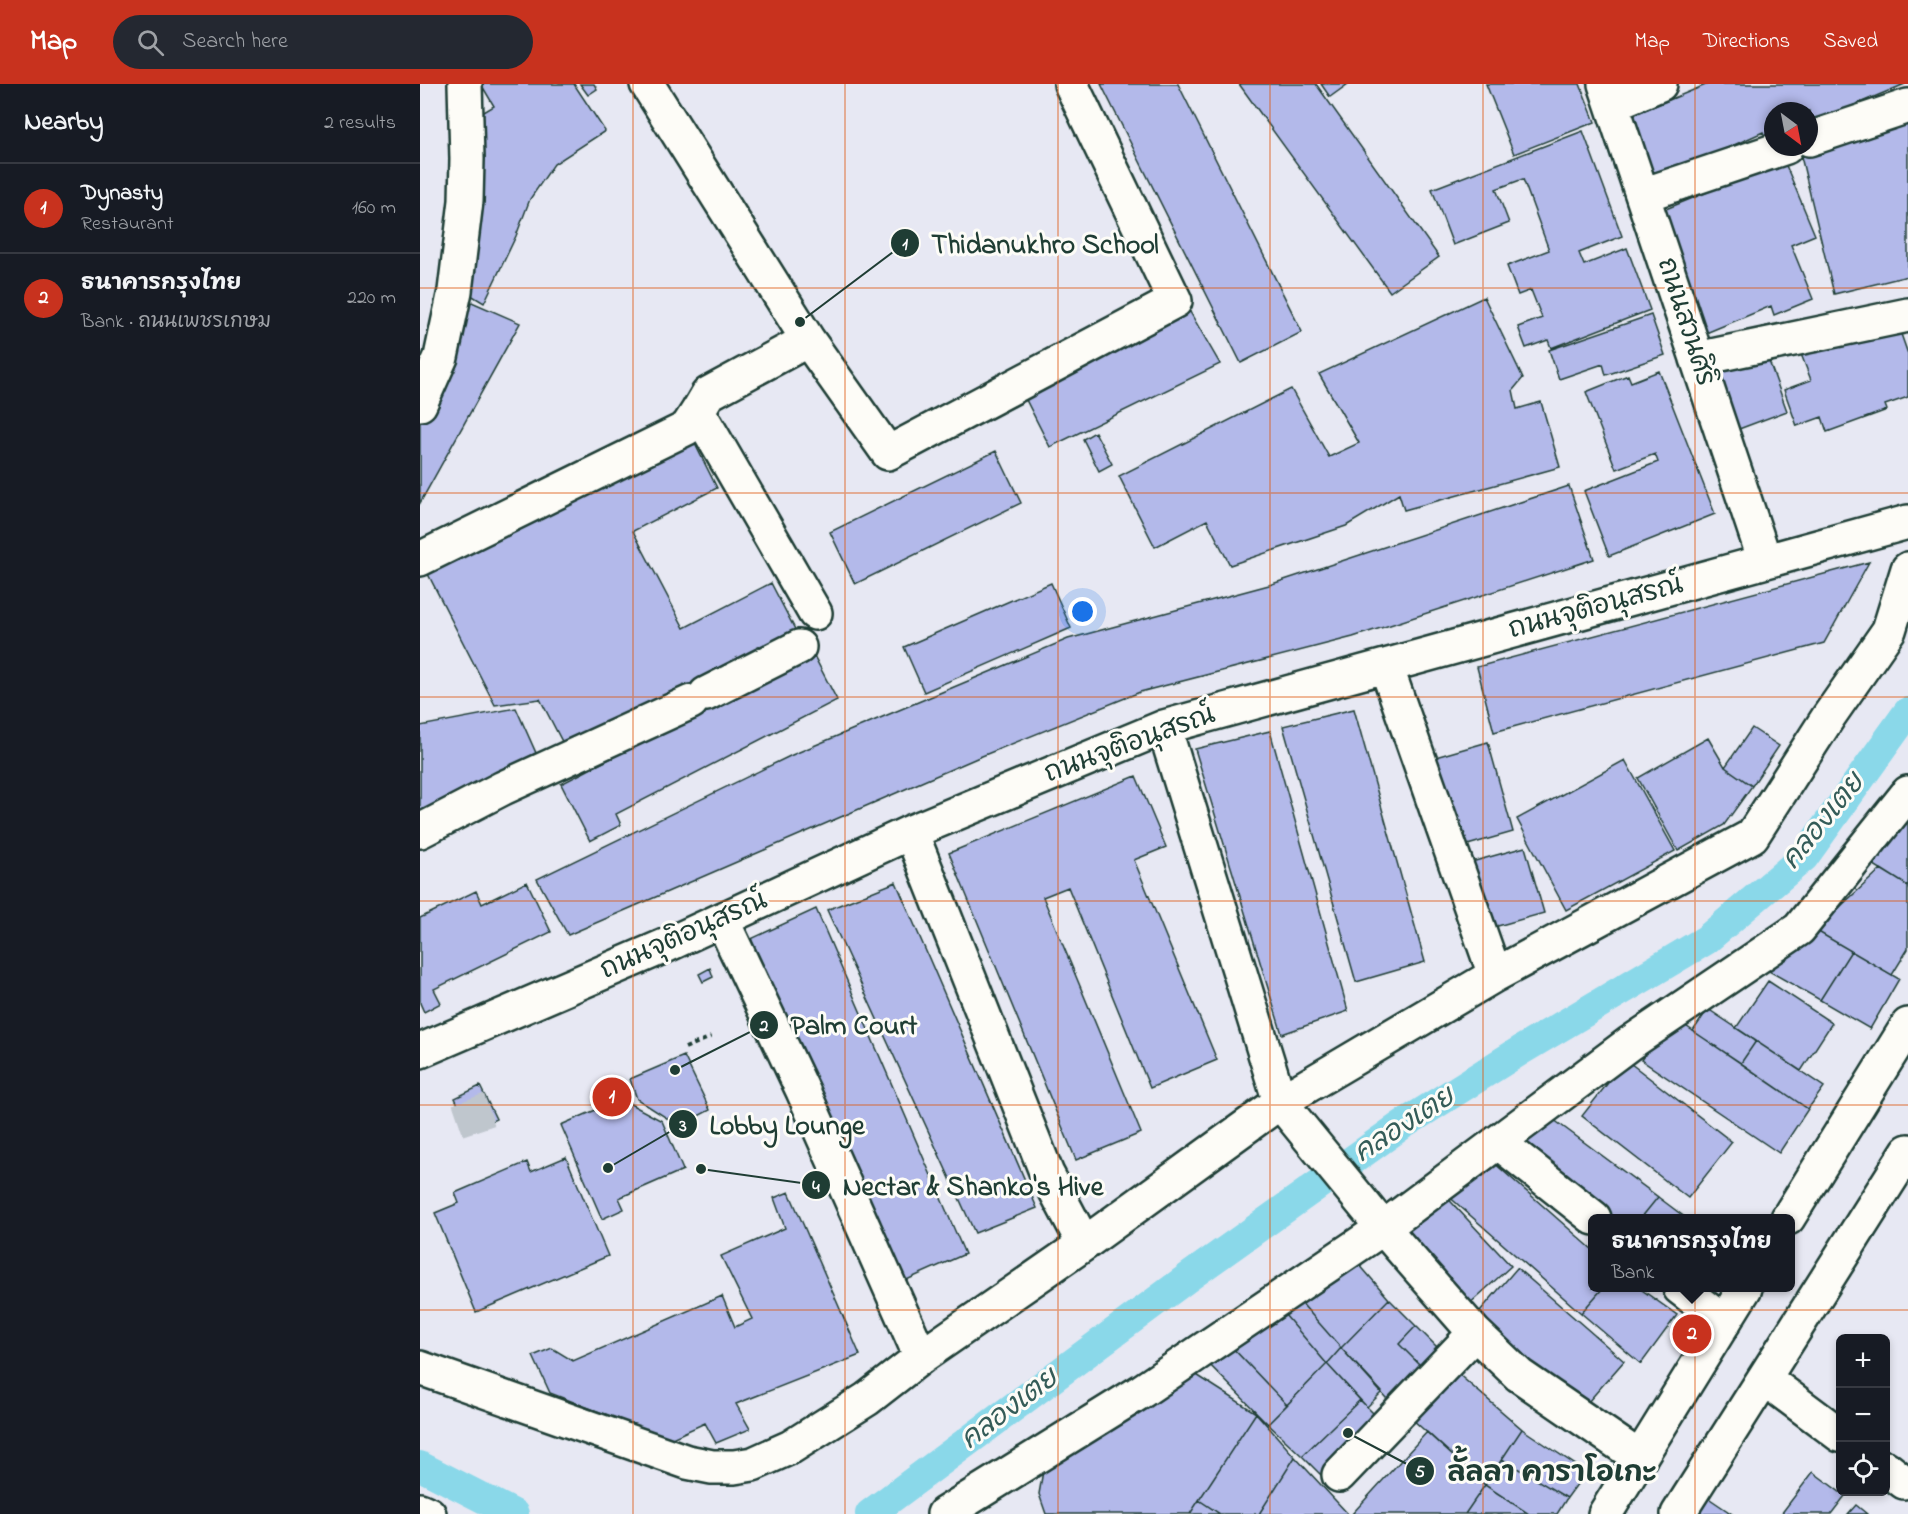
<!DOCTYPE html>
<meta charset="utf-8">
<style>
body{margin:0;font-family:"Indie Flower","Playpen Sans Thai",sans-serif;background:#242831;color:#f1f3f6}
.controls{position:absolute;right:18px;bottom:18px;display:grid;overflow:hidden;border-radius:9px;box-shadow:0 3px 9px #0003}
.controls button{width:54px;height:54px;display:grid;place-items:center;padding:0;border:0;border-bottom:2px solid #363941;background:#171b24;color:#f1f3f6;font:30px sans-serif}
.compass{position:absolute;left:1344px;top:18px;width:54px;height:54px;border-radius:50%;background:#171b24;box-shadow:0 3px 9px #0003;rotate:148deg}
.you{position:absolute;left:663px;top:528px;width:21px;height:21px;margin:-15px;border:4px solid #fff;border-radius:50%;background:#1a73e8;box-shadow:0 0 0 9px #1a73e833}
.badge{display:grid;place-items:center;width:39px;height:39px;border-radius:50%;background:#c8321e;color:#fff;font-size:20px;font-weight:700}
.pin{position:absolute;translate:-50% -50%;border:3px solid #fff;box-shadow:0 2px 6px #0006}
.popup{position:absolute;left:1168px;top:1130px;width:207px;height:78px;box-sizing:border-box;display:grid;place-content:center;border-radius:9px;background:#171b24;filter:drop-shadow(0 2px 4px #0005);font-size:20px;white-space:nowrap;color:#9ea1a6}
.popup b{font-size:22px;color:#f1f3f6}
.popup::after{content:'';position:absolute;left:50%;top:100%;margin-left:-12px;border:12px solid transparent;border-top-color:#171b24}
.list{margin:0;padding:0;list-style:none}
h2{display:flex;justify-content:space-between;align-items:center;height:78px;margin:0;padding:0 24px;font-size:26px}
h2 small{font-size:20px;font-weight:400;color:#9ea1a6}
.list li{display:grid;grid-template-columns:39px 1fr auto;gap:18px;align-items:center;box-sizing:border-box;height:90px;padding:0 24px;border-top:2px solid #363941}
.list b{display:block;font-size:22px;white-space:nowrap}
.list p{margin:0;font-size:20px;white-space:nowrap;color:#9ea1a6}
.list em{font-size:20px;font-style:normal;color:#9ea1a6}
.icon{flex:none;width:33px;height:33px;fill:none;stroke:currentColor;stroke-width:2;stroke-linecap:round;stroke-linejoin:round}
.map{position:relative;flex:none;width:1488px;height:1430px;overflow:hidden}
header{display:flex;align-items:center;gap:36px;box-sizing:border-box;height:84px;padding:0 30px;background:#c8321e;color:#fff}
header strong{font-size:28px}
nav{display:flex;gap:33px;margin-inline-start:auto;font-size:21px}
.search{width:420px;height:54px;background:#242831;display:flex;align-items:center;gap:15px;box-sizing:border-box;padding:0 21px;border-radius:33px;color:#9ea1a6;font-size:22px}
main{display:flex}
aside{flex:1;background:#171b24}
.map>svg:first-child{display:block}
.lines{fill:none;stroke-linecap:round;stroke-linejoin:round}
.canal{stroke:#8ad8e9;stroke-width:30}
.building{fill:#b3b9ea;stroke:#1f3d34;stroke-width:1.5}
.minor-tunnel{stroke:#bfc6cd;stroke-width:33;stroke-dasharray:33 16;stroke-linecap:butt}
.minor-casing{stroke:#1f3d34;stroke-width:38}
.major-casing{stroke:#1f3d34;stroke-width:38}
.path{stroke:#1f3d34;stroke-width:4;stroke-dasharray:4.5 4.5;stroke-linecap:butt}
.minor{stroke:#fdfcf7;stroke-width:33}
.major{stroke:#fdfcf7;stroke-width:33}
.grid{fill:none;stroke:#de580e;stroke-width:1.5;stroke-opacity:0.55}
.labels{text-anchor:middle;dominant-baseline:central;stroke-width:6;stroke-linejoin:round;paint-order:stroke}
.street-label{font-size:27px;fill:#1f3d34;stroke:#fdfcf7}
.water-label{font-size:28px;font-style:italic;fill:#345c58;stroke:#fdfcf7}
.leader{fill:none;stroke:#1f3d34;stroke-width:2}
.callout-dot{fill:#1f3d34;stroke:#fdfcf7;stroke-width:2}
.mark-label{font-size:18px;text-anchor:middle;font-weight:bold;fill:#fff}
.callout-label{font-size:28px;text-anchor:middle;font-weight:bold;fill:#1f3d34;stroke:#fdfcf7;stroke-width:6;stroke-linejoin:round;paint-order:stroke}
</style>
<header>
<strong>Map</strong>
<div class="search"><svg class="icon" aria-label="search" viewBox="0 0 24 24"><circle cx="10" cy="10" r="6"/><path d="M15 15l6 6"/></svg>Search here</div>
<nav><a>Map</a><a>Directions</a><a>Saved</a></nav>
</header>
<main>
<aside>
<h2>Nearby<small>2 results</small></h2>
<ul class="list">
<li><span class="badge">1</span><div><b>Dynasty</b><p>Restaurant</p></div><em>160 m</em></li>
<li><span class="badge">2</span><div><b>ธนาคารกรุงไทย</b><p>Bank · ถนนเพชรเกษม</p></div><em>220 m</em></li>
</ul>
</aside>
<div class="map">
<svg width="1488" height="1430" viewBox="0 0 1488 1430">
<rect width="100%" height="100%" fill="#e7e8f3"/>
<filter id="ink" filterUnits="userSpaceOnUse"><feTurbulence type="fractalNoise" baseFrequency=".0167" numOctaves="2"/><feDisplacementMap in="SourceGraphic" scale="12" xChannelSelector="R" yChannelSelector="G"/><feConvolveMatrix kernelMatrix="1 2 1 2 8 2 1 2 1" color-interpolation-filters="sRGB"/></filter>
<g filter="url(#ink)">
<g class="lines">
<path class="canal" d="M0 1382 94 1430
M450 1430 770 1192 982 1041 1103 965 1286 856 1384 773 1488 628"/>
</g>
<path class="building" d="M61 0H154L185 47 134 80 110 115 96 152 64 219 46 208 54 34 74 22Z
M160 0H174L177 5 168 11Z
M681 0H758L882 248 821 279Z
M819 0H896L1019 173 970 208Z
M901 0H928L910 13Z
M1066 0H1160L1175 38 1094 70Z
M1288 0H1485L1389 40V27H1353V55L1347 57 1343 48 1229 99 1203 35Z
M1488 38V192L1414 210 1379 64Z
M1163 47 1202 152 1159 169 1164 181 1207 164 1230 226 1131 264 1128 256 1106 264 1098 243 1122 234 1111 206 1098 211 1087 182 1129 166 1103 95 1076 105 1089 139 1033 161 1012 105Z
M1360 67 1395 151 1371 161 1393 215 1354 231 1351 222 1286 249 1236 129 1322 94Z
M1064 213 1103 294 1093 306 1097 325 1121 318 1140 383 984 426 979 410 926 442 810 481 787 436 735 463 699 392 871 305 909 373 939 359 899 290Z
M47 216 100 239 0 419V320Z
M766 221 800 280 630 363 599 302Z
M1231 231 1245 271 1186 291 1183 280 1139 295 1129 266Z
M1476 236 1488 270V313L1465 321 1467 326 1407 348 1402 333 1377 342 1364 306 1391 296 1381 270Z
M1345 266 1367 327 1319 345 1297 283Z
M1239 287 1295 430 1189 472 1164 407 1238 378 1235 370 1196 385 1166 308 1208 291 1211 298Z
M675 348 692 380 679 387 663 355Z
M272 354 297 404 213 447 264 544 351 499 378 551 392 568 417 616 196 730 201 741 170 757 141 700 277 630 148 669 120 615 75 621 8 490Z
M576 367 601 419 435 500 410 448Z
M1149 402 1174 475 933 553 720 608 557 674 148 851 117 795 372 671 648 555 849 501Z
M1449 478 1404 559 1074 648 1057 583Z
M631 499 651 544 504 608 484 563Z
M96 624 116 669 0 730V642Z
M934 625 1005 878 936 898 863 642Z
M1332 644 1359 662 1332 702 1305 683Z
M850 647 928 927 862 950 775 665Z
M1288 654 1305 683 1332 702 1304 741 1258 767 1218 694Z
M1068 658 1093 748 1037 764 1012 674Z
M1205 676 1255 767 1146 826 1097 735Z
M716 692 746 763 714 776 797 976 730 1004 648 803 623 813 721 1049 656 1076 529 769Z
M1488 728V802L1454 781Z
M1105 763 1124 829 1067 845 1048 779Z
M1461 785 1488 802V865L1472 891 1395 846Z
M107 798 131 848 14 905 21 919 4 928 0 919V834L56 807 62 820Z
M476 798 617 1124 555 1149 407 826Z
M396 825 545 1170 482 1198 331 855Z
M1395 846 1431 867 1400 916 1349 887Z
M1431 867 1479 895 1450 945 1400 916Z
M290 884 293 893 283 898 279 890Z
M1348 897 1412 939 1381 987 1316 944Z
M1288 925 1336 957 1321 979 1273 947Z
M1251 932 1388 1025 1359 1069 1221 976Z
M1336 957 1404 1003 1388 1025 1321 979Z
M264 972 290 1026 259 1042 217 1015 210 995Z
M1206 976 1312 1058 1268 1114 1162 1032Z
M60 1002 76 1035 51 1047 35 1014Z
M201 1015 242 1037 263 1086 199 1114 204 1125 182 1135 141 1041Z
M1126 1030 1238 1113 1221 1134H1187L1085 1058Z
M1064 1070 1173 1166V1204H1183L1161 1229 1026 1110Z
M146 1073 188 1172 56 1228 15 1129 39 1119 35 1109 107 1078 111 1088Z
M1019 1105 1091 1182 1046 1223 975 1146Z
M369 1108 440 1271 316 1320 330 1345 296 1359 285 1339 250 1355 130 1309 113 1272 132 1264 153 1277 302 1212 315 1243 332 1235 301 1172 365 1144 354 1114Z
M1238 1113 1266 1134H1221Z
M932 1172 969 1215 921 1264 877 1214Z
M1097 1184 1204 1277 1161 1326 1054 1234Z
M1183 1204H1219L1257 1231 1221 1280 1161 1229Z
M877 1214 921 1264 907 1280 859 1224Z
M969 1215 996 1242 979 1260 1009 1290 975 1324 921 1264Z
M859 1224 907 1280 867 1321 808 1259Z
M996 1242 1026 1272 1009 1290 979 1260Z
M808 1259 867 1321 848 1340 785 1276Z
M921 1264 962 1308 947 1323 907 1280Z
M907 1280 940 1316 882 1372 848 1340Z
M772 1288 836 1329 770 1430H626L619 1410 623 1387Z
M1037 1289 1102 1345 1065 1401 992 1335Z
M940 1316 962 1338 903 1393 882 1372Z
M836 1329 875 1373 839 1430H800L779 1416Z
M1102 1345 1166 1388 1147 1414 1082 1375Z
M1007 1348 1065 1401 1045 1430H932Z
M875 1373 928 1430H839Z
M1082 1375 1147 1414 1137 1430H1109L1065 1401Z
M1393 1388 1425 1412 1411 1430H1361Z
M1065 1401 1109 1430H1045Z
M1281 1409 1312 1430H1266Z
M779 1416 800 1430H770Z
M1436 1421 1447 1430H1428Z"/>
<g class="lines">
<path class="minor-tunnel" d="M38 1036 82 1021"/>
<g class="minor-casing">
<path id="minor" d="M227 0 388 256 468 369 755 217 651 0
M1185 0 1345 477
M1192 20 1240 0
M1389 55 1488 22
M1223 111 1366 63
M388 256 288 310 278 327 395 529
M1277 275 1488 231
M0 320 21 273 35 207 46 117 47 75 45 0
M0 475 267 344 278 327
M966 582 1075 891
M286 610 379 563
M744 643 860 1018 963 1144 1055 1249 1099 1291 1220 1374
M0 747 83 704 271 618
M491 748 627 1090 664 1160
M302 836 383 1007 501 1273
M0 967 247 861 491 748 744 643 1488 438
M1078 1058 1174 1134
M1260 1204 1304 1238
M0 1284 267 1378 292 1383H314L333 1380 371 1363 447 1315 501 1273 664 1160 860 1018 1075 891 1332 752 1409 632 1469 546 1488 485
M1345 1295 1420 1351
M1466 1384 1484 1398
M919 1391 1055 1249
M0 1426 9 1430
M524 1430 722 1307 963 1144 1210 959 1379 845 1488 709"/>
</g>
<g class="major-casing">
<path id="major" d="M1368 1134 1488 941
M1185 1430 1325 1204
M1258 1430 1488 1067"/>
</g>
<path class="path" d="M265 964 291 953"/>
<use href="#minor" class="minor"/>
<use href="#major" class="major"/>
</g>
</g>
<path class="grid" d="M213 0V1430M425 0V1430M638 0V1430M850 0V1430M1063 0V1430M1275 0V1430M0 204H1488M0 409H1488M0 613H1488M0 817H1488M0 1021H1488M0 1226H1488"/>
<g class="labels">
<g class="street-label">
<text transform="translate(1265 238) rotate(72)">ถนนสวนศิริ</text>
<text transform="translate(1176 524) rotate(-15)">ถนนจุติอนุสรณ์</text>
<text transform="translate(710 661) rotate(-20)">ถนนจุติอนุสรณ์</text>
<text transform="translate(264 852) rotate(-24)">ถนนจุติอนุสรณ์</text>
</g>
<g class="water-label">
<text transform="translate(1404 738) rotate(-51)">คลองเตย</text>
<text transform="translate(985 1042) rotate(-33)">คลองเตย</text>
<text transform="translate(590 1326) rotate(-37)">คลองเตย</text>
</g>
</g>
<path class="leader" d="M380 238L485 159M255 986L344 941M188 1084L263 1040M281 1085L396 1101M928 1349L1000 1387"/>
<g class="callout-dot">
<circle cx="380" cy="238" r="6"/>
<circle cx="255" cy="986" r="6"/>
<circle cx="188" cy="1084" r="6"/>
<circle cx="281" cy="1085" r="6"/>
<circle cx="928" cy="1349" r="6"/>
<circle cx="485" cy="159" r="15"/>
<circle cx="344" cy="941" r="15"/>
<circle cx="263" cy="1040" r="15"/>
<circle cx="396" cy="1101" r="15"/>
<circle cx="1000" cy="1387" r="15"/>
</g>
<g class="mark-label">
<text x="485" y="165">1</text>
<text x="344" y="947">2</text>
<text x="263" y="1047">3</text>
<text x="396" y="1108">4</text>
<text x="1000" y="1393">5</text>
</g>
<g class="callout-label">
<text x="625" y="169">Thidanukhro School</text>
<text x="434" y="950">Palm Court</text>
<text x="367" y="1050">Lobby Lounge</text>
<text x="553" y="1111">Nectar &amp; Shanko's Hive</text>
<text x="1132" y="1397">ลั้ลลา คาราโอเกะ</text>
</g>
</svg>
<div class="controls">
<button>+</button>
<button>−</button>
<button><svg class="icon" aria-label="locate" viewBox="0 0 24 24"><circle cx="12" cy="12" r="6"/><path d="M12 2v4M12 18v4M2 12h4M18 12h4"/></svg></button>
</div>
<svg class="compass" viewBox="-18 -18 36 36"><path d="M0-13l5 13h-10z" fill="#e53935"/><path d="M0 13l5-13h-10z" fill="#9ea1a6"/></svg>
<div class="you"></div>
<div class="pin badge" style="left:192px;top:1013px">1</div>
<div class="pin badge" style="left:1272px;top:1250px">2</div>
<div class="popup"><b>ธนาคารกรุงไทย</b>Bank</div>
</div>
</main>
